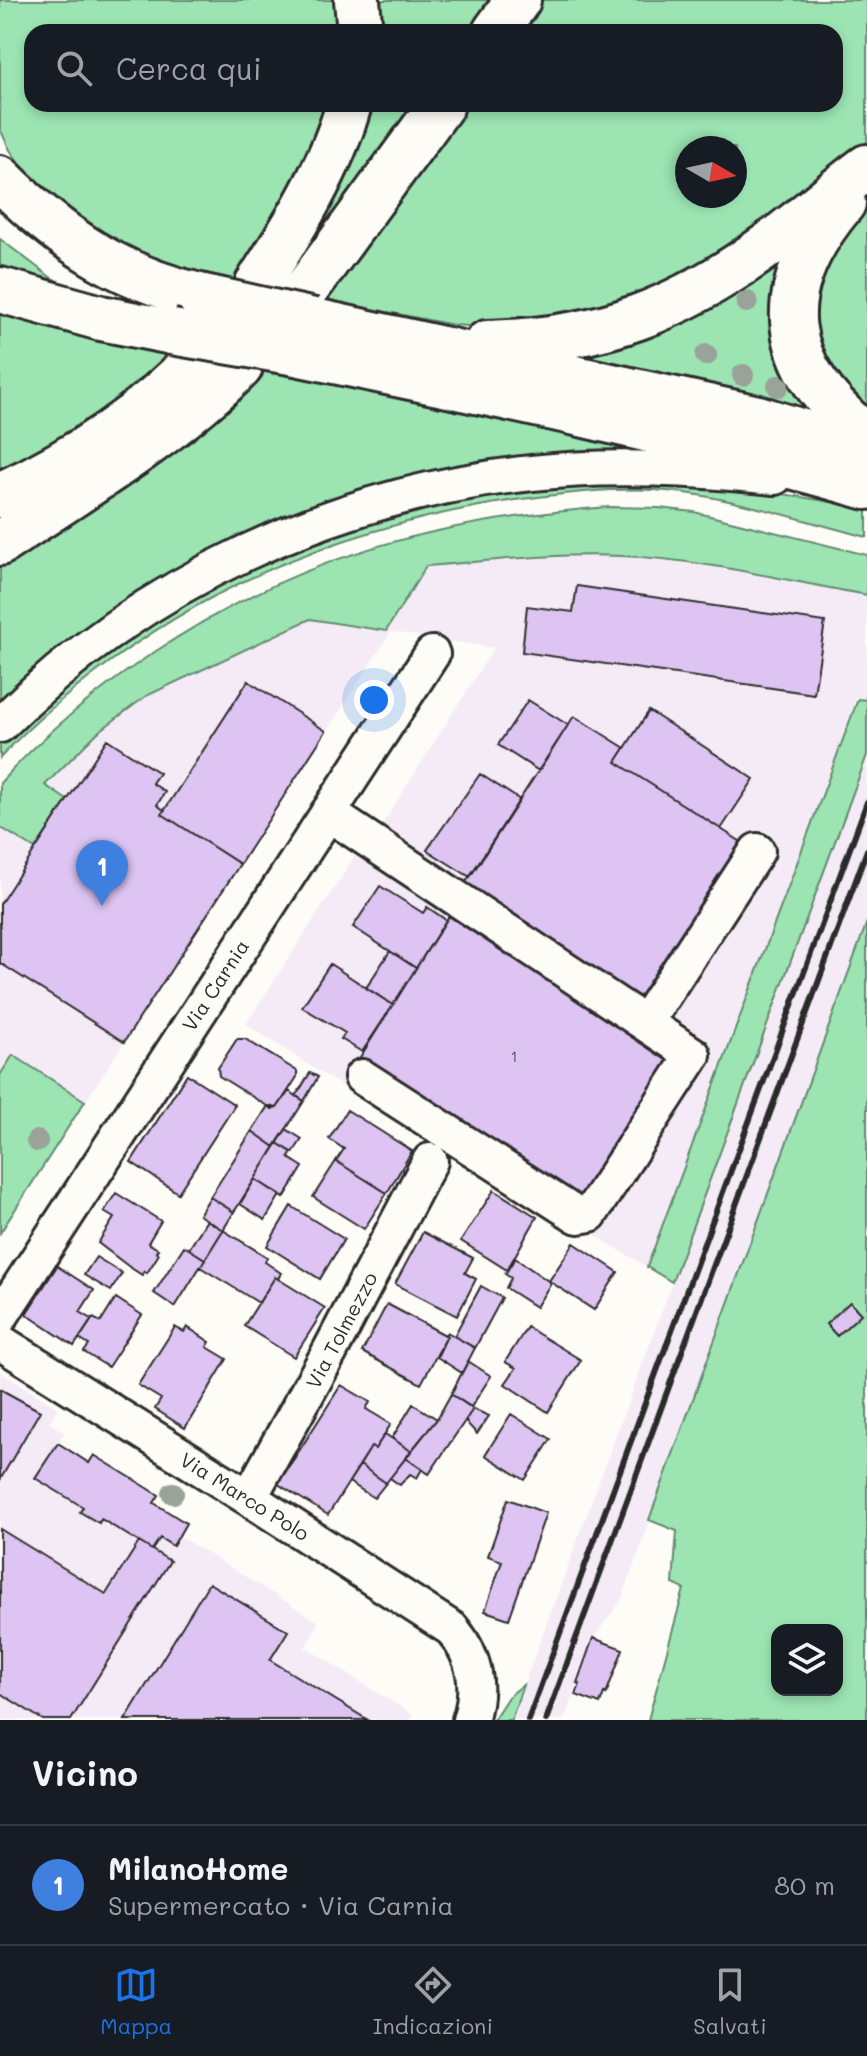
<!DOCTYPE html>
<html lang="it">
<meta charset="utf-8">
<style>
body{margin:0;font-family:Mali,sans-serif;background:#242831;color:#f1f3f6}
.controls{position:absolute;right:24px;bottom:24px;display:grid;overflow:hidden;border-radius:16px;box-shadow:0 4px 12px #0003}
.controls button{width:72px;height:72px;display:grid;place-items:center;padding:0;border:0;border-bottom:2px solid #363941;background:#171b24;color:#f1f3f6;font:40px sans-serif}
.compass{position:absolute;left:675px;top:136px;width:72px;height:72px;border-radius:50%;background:#171b24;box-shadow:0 4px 12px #0003;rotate:99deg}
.you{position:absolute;left:374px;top:700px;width:28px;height:28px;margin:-20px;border:6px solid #fff;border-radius:50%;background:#1a73e8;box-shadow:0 0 0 12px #1a73e833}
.badge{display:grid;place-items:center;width:52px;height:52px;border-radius:50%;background:#1a73e8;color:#fff;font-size:26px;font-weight:700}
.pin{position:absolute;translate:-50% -66px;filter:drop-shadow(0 2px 4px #0008)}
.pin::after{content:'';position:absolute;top:42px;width:28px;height:24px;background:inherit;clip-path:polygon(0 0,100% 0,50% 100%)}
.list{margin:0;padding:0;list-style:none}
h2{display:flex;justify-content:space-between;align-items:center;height:104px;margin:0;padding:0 32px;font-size:34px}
h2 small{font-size:26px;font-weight:400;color:#9ea1a6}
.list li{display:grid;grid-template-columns:52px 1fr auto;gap:24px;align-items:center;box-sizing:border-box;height:120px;padding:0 32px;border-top:2px solid #363941}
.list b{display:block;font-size:30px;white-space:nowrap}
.list p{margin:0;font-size:26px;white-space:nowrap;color:#9ea1a6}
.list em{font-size:26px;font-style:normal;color:#9ea1a6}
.icon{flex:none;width:44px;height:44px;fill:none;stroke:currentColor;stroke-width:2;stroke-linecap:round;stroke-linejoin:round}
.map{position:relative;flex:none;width:867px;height:1720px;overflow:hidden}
.search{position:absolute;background:#171b24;box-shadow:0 4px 12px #0003;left:24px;right:24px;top:24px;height:88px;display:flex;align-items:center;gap:20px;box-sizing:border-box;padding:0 28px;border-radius:24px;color:#9ea1a6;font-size:30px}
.sheet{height:224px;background:#171b24}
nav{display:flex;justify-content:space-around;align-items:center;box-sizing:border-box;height:112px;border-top:2px solid #363941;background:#171b24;font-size:22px;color:#9ea1a6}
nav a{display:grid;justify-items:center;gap:4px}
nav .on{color:#1a73e8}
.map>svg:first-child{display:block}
.built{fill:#f4ebf6}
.green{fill:#9ce5b3;stroke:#64886f;stroke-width:2;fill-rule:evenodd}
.building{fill:#dec4f3;stroke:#2b2b2b;stroke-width:2}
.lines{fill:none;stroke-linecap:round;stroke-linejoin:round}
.minor-casing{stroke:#2b2b2b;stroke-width:40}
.highway-casing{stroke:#2b2b2b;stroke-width:50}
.minor{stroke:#fdfcf7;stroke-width:34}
.highway{stroke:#fdfcf7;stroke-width:44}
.rail{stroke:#2b2b2b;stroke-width:6}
.highway-bridge-casing{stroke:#2b2b2b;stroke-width:50;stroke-linecap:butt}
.highway-bridge{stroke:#fdfcf7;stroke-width:44}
.tree{fill:#99a39a}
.labels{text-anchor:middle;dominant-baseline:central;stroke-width:6;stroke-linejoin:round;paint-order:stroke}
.number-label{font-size:16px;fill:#58515d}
.street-label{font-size:20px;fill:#2b2b2b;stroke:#fdfcf7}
</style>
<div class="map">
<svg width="867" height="1720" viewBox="0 0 867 1720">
<rect width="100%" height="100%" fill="#fdfcf7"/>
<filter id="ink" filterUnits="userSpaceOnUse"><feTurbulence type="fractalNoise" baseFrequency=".0125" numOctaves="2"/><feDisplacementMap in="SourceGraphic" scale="16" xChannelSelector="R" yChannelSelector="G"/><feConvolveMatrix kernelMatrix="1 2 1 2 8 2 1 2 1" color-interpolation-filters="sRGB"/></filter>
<g filter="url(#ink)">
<path class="built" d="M579 556H622L698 565 867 595V697L866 700 857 699 647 1267 580 1226H557L246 1024 357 853 362 855 371 842 494 648 391 632 0 1233V827L35 849 45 785 97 733 146 696 311 619 386 631 426 566Z
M867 755V922L621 1601 593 1638 564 1720H511Z
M0 1372 58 1408 49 1423 64 1432 58 1443 89 1463 94 1455 159 1495 155 1503 186 1523 179 1536 319 1622 305 1647 413 1715 410 1720H0Z"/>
<path class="green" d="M0 0H341L345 32H32V104H332L307 167 238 281 139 257 100 238 32 180 10 150 0 129Z
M374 0H497L473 32H377Z
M539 0H867V147L775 221 663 293 506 329 454 325 321 299 463 104H835V32H516ZM687 148H735V196H687Z
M366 104H421L285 291 277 289Z
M867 200V417L846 397 807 317 833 239Z
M806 230 811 409 803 410 570 359Z
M0 239 49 276 85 297 0 272Z
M0 310 175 353 114 410 0 476Z
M279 368 637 448 634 452 336 504 0 708V559L257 370 274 374Z
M567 482 735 486 867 508V537C798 520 726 494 654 490 608 488 561 494 515 500 357 524 217 578 90 677 59 701 27 728 0 758V742L65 680 248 563 416 504Z
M609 507 659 508 694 512 867 555V595C786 581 703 559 621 556 556 553 490 561 426 566L386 631 310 619 146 696 97 733 45 785 67 800 35 849 0 827V783C43 735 94 693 147 657 294 557 434 520 609 507Z
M867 697V755L672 1282 647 1267 858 699 866 700Z
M867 922V1720H648L684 1589 673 1584 677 1531 649 1520ZM777 1630H837V1690H777Z
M13 1055 85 1101 0 1233V1075Z
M523 1685 511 1720H493L508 1697Z"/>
<path class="building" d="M577 586 825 622 814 694 522 652 527 606 573 612Z
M248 681 326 731 240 864 162 814Z
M528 700 568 725 539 771 498 745Z
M649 711 754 779 721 829 616 762Z
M574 716 625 748 616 762 746 845 643 1003 462 888Z
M107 739 159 773 152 783 165 792 157 805 164 810 162 814 240 864 124 1042 0 963V904Z
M480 774 520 800 470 877 427 850Z
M380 886 423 913 427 907 446 920 416 968 353 927Z
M449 916 677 1063 582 1210 357 1062Z
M390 951 416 968 393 1005 366 988Z
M330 964 393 1005 362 1052 341 1039 345 1033 302 1007Z
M237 1039H245L297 1071V1077L277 1108 272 1109 219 1076 218 1068Z
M310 1073 318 1077 304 1101 296 1096Z
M187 1074 235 1105 178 1193 131 1162Z
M289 1091 304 1101 275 1147 252 1131 268 1106 277 1108Z
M347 1110 412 1151 387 1193 336 1161 344 1149 329 1139Z
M286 1129 302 1139 293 1153 277 1143Z
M252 1131 275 1147 234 1212 210 1197Z
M277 1143 292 1152 289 1158 303 1167 284 1198 255 1179Z
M336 1161 387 1193 364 1229 313 1197Z
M255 1179 280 1195 265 1220 240 1204Z
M494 1190 537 1217 507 1270 461 1241Z
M116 1193 161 1221 148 1243 158 1249 156 1252 159 1254 147 1273 144 1271 142 1275 128 1266 98 1243 114 1218 104 1212Z
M210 1197 234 1212 223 1230 199 1215Z
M291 1206 344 1239 320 1279 267 1246Z
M207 1220 223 1230 205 1259 189 1249Z
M223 1230 267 1257 265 1262 281 1273 278 1279 275 1277 259 1303 200 1267Z
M423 1232 473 1258 465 1273 476 1279 457 1316 395 1284Z
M574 1243 618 1272 594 1310 549 1281Z
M184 1246 205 1259 175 1307 154 1293Z
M96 1257 122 1273 111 1291 84 1275Z
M515 1258 551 1283 536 1307 506 1288 511 1278 505 1274Z
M57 1266 94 1290 80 1312 92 1319 74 1346 26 1314Z
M275 1277 325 1308 294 1357 244 1326Z
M481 1286 502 1298 475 1348 454 1336Z
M116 1298 142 1315 108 1367 84 1352 89 1345 79 1339 93 1318 101 1322Z
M850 1302 861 1314 837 1336 826 1324Z
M387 1304 447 1336 421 1384 362 1352Z
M175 1327 184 1332 187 1327 210 1342 207 1347 227 1359 185 1428 155 1409 161 1399 138 1385Z
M527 1327 581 1360 548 1412 505 1384 516 1368 505 1362Z
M447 1332 475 1348 462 1373 437 1357 447 1336 445 1335Z
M468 1361 491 1376 471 1407 451 1394Z
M341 1385 370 1402 366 1409 391 1424 375 1449 371 1447 328 1515 278 1484Z
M0 1389 40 1411 0 1480Z
M451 1394 473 1409 429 1474 406 1458 437 1419Z
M413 1404 437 1419 411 1451 392 1438Z
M473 1409 489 1416 477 1434 465 1421Z
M511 1414 551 1439 525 1480 485 1455Z
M385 1434 411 1451 386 1483 360 1465 371 1447 375 1449Z
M58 1443 89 1463 94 1455 159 1495 154 1503 186 1523 173 1546 160 1538 152 1550 101 1519 99 1523 80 1512 83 1507 35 1478Z
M406 1458 422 1469 417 1478 410 1474 400 1485 390 1478Z
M360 1465 386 1483 374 1498 349 1482Z
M508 1499 546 1513 509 1619 485 1611 502 1561 488 1556Z
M0 1529 106 1594 139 1542 170 1561 71 1720H43L0 1693Z
M209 1583 288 1631 270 1660 368 1720H125Z
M593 1638 623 1649 606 1694 604 1693 600 1704 576 1695 580 1684 577 1683Z"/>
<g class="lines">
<g class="minor-casing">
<path id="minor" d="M0 725C142 582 333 494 532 473 613 464 694 469 775 477
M328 813 693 1055 590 1214 578 1216 362 1077
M645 1023 757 851
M0 1317 432 654
M0 1342 249 1498 452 1629C475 1657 481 1685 470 1720
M249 1498 329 1353 430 1161"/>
</g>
<g class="highway-casing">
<path id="highway" d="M357 0 360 32
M495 32 518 0
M0 178C60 238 116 276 199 296
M843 203C768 292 778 365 867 437
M257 285C293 229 331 169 349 104
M0 290 101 318 172 332
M302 295 442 104
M314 321 758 418 867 452
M487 343C602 340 678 311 771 243 804 219 834 191 867 167
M291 352C484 392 677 432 867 487
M0 495C73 461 142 417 197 358
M0 543C82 488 169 437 240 367"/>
</g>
<use href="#minor" class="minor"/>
<use href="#highway" class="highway"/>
<path class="rail" d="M528 1720 867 802
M546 1720 867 850"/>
<g class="highway-bridge-casing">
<path id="highway-bridge" d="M199 296 314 321
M172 332 291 352"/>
</g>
<use href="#highway-bridge" class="highway-bridge"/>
</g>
<g class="tree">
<circle cx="747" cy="302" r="11"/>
<circle cx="706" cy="355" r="11"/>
<circle cx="743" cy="375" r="11"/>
<circle cx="778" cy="386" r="11"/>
<circle cx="37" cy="1141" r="11"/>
<circle cx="173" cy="1493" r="11"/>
</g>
</g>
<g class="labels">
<g class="number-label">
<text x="514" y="1055">1</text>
</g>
<g class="street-label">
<text transform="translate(215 985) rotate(-57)">Via Carnia</text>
<text transform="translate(341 1330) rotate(-62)">Via Tolmezzo</text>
<text transform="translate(245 1496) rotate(32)">Via Marco Polo</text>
</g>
</g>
</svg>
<div class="controls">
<button><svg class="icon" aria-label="layers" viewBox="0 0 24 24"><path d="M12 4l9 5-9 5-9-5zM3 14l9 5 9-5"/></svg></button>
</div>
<svg class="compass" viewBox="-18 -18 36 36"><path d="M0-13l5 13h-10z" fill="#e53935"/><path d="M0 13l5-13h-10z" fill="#9ea1a6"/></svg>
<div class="you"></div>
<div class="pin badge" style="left:102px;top:906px;background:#3f7fe0">1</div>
<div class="search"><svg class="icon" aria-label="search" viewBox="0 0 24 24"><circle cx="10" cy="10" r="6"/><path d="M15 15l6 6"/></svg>Cerca qui</div>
</div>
<section class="sheet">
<h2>Vicino<small></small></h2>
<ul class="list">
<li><span class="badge" style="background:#3f7fe0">1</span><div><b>MilanoHome</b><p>Supermercato · Via Carnia</p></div><em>80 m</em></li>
</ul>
</section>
<nav>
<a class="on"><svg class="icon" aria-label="map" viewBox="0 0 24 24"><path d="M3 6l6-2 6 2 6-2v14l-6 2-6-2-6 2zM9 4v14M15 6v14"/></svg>Mappa</a>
<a><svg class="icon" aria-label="directions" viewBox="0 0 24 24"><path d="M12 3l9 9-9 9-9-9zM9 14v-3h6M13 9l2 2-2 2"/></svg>Indicazioni</a>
<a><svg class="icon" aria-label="saved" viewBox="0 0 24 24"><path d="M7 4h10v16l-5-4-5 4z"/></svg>Salvati</a>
</nav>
